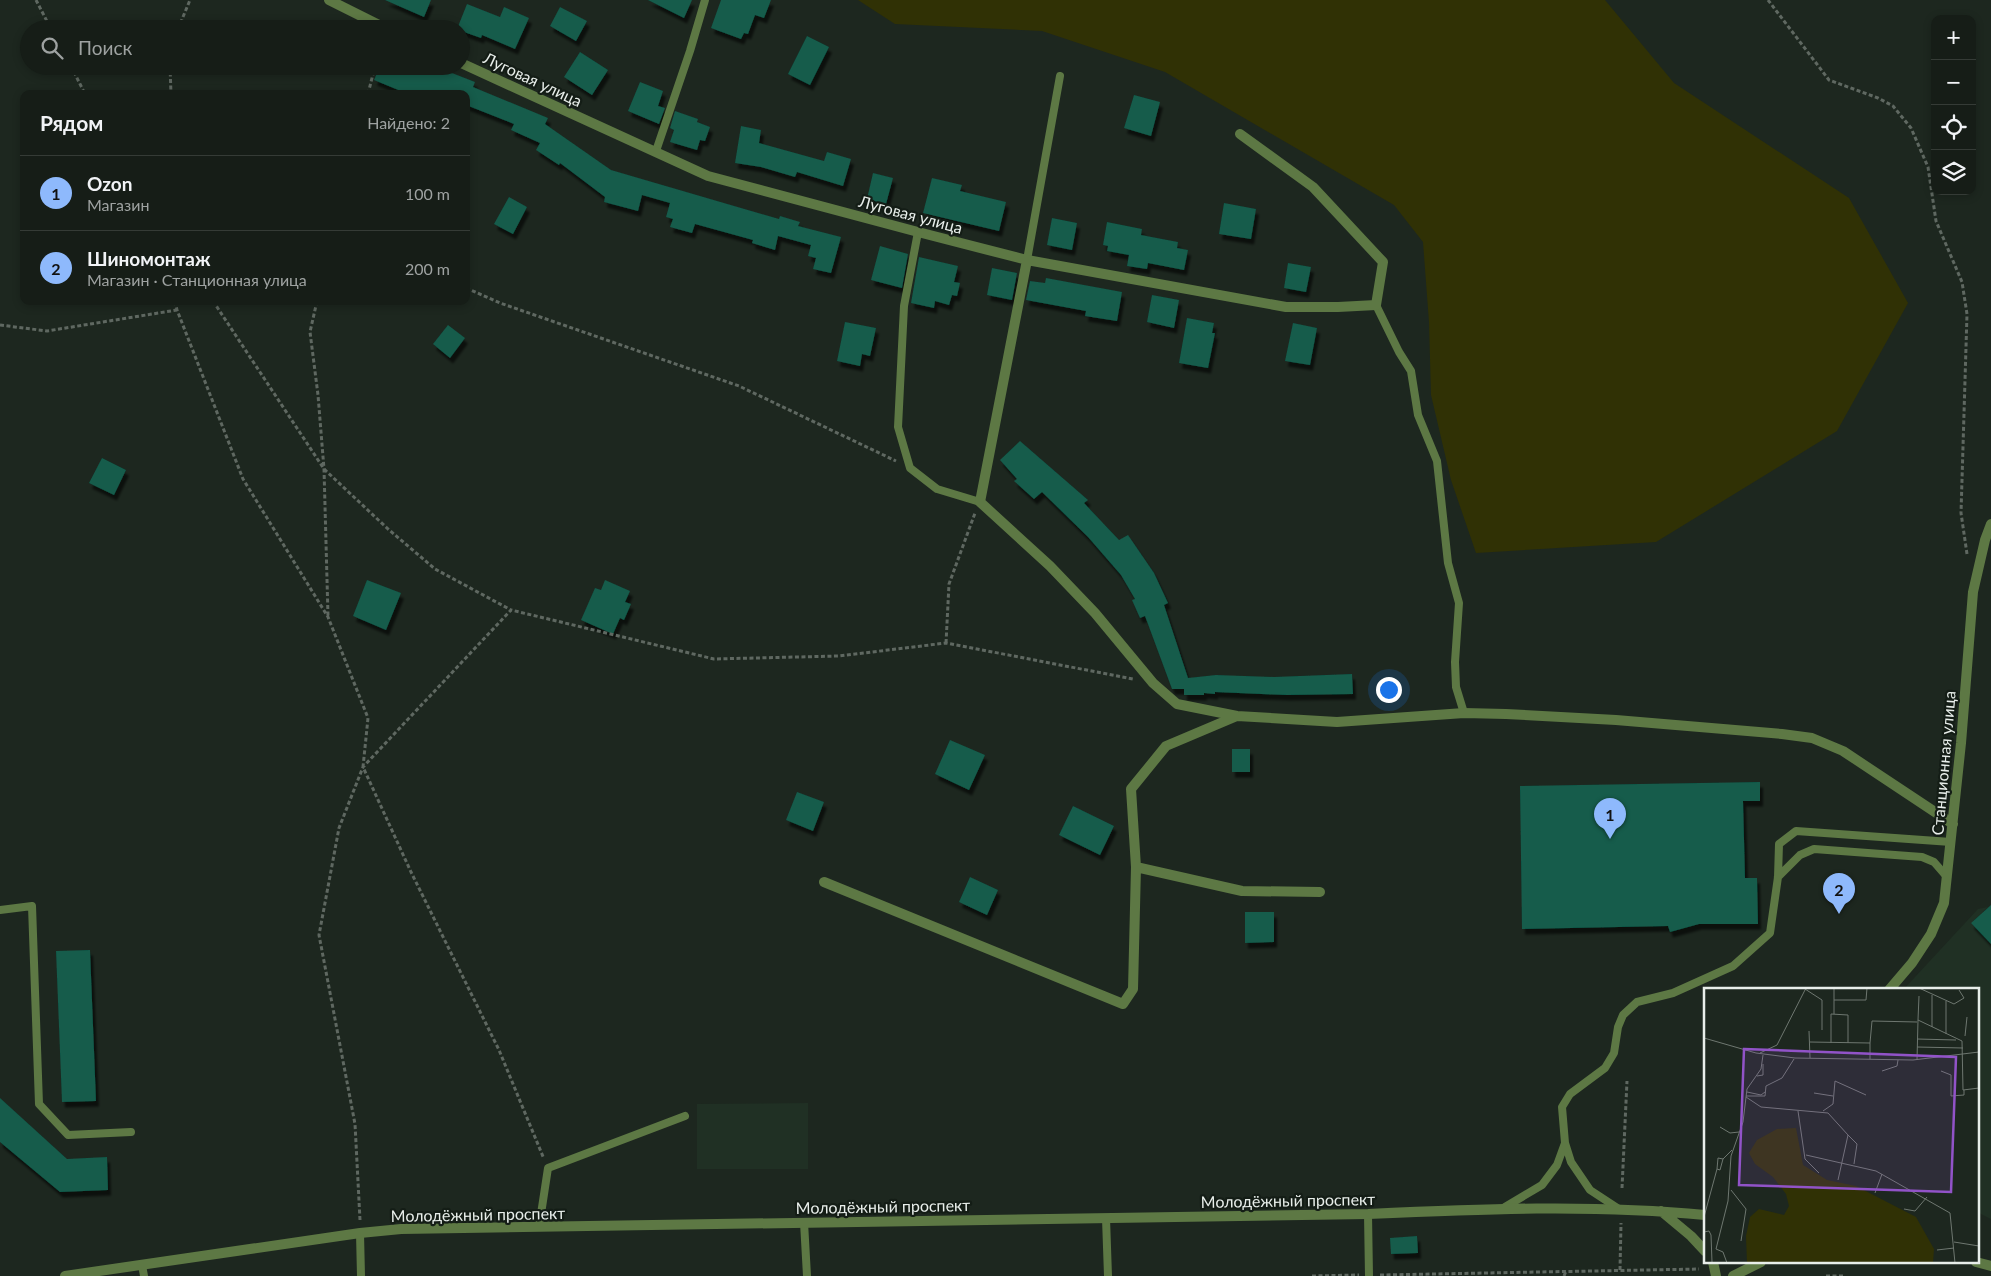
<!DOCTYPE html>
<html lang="ru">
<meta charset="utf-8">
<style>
body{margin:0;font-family:Lato,sans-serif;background:#232a24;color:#f1f3f6}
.controls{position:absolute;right:15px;top:15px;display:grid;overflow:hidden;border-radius:10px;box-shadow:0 2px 8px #0003}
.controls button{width:45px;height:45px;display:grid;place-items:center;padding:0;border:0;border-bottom:1px solid #353b36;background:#161d17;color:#f1f3f6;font:25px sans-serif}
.you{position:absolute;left:1388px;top:689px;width:18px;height:18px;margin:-12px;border:4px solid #fff;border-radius:50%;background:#1a73e8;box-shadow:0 0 0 8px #1a73e833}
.badge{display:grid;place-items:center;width:32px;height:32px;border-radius:50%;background:#8eb9fc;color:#111;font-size:16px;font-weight:700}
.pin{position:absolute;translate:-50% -41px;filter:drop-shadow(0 1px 2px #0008)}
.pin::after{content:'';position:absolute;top:26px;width:18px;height:15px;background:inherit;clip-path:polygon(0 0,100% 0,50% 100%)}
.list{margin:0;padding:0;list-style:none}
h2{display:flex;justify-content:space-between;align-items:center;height:65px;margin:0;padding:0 20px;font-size:21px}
h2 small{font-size:16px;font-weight:400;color:#9ea2a1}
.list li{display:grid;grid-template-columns:32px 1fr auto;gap:15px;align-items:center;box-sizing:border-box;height:75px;padding:0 20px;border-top:1px solid #353b36}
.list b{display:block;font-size:19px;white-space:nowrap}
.list p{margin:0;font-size:16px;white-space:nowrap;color:#9ea2a1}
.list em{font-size:16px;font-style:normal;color:#9ea2a1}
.icon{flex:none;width:28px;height:28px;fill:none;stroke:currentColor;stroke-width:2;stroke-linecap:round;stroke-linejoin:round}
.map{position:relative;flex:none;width:1991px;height:1276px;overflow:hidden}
.search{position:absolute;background:#161d17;box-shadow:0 2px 8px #0003;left:20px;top:20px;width:450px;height:55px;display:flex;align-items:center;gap:12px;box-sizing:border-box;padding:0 18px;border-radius:28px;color:#9ea2a1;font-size:19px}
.panel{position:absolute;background:#161d17;box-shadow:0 2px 8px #0003;left:20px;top:90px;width:450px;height:215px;border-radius:10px}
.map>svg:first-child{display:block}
.built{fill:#203024}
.green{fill:#303105}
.building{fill:#135b4b;filter:url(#shadow)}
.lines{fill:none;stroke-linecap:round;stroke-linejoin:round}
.path{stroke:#5f6861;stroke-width:3;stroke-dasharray:4 2.5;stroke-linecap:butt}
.service{stroke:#5d7844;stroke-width:8}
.minor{stroke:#5d7844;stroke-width:10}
.labels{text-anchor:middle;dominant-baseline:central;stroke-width:4.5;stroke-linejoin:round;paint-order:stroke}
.street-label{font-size:16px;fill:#e8eeea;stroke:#141d16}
.inset-road{fill:none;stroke:#6e7770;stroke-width:1}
.view{fill:#9153c8;fill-opacity:0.15;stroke:#9153c8;stroke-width:2.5}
.inset-edge{fill:none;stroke:#e8eeea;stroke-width:2.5}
</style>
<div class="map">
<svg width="1991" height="1276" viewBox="0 0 1991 1276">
<defs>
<filter id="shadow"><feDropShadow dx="3" dy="5.5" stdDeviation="1" flood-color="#0009"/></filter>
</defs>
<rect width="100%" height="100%" fill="#1d271f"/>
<path class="built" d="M1988 907 1971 923 1991 944V1219L1977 1212V990H1903L1978 909Z
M808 1103V1169H697V1104Z"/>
<path class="green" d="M858 0H1605L1674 83 1849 198 1908 303 1837 431 1656 542 1476 553 1451 480 1431 395 1429 322 1423 242 1394 205 1165 72 1042 31 895 24Z"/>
<path class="building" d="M385 0H431L424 17Z
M648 0H692L684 18Z
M721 0H771L764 18 755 15 748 34 744 33 741 39 711 28Z
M467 4 500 17 504 7 529 18 515 49 482 35 481 38 461 31V29H457Z
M560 7 587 21 576 41 550 26Z
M807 36 829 47 810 85 788 74Z
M580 52 608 70 592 95 564 77Z
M380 66H434L475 82 473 87 548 118 545 124 611 170 779 219 780 216 800 222 798 226 841 237 831 273 813 269 816 258 808 256 811 245 778 236 775 250 752 243 753 240 695 224 692 233 670 227 673 219 666 217 670 203 642 195 638 211 604 202 605 197 560 163 559 165 536 150 540 143 511 130 514 124 466 105V94H408L374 80Z
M640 82 663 91 658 106 665 108 659 124 628 111Z
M1134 95 1160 102 1151 136 1124 128Z
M675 111 698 119 697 122 710 127 705 141 700 140 697 150 670 142 674 130 670 128Z
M741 126 761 130 759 143 824 161 827 152 851 159 843 186 797 172 795 177 761 167 735 163Z
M873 173 893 178 886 204 867 199Z
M932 178 962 185 960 191 1006 202 999 231 923 213Z
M509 197 527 207 513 234 494 224Z
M1224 203 1256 209 1251 239 1219 234Z
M1052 218 1077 223 1072 250 1047 245Z
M1107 222 1142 229 1141 235 1178 242 1177 248 1188 250 1184 270 1148 263 1147 269 1127 266 1129 255 1107 251 1108 246 1103 245Z
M880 246 908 254 902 288 871 280Z
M919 257 958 266 954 282 960 283 957 296 952 295 949 305 935 301 934 308 911 303Z
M1288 263 1311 267 1306 292 1284 288Z
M992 268 1017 273 1012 300 987 295Z
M1046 278 1122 292 1117 321 1085 316 1086 311 1026 300 1030 281 1045 283Z
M1152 295 1179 300 1174 328 1147 322Z
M1187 318 1214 323 1212 333H1215L1208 368 1179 363Z
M845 322 876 328 870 356 862 354 860 366 837 361Z
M1293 323 1317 328 1310 365 1285 361Z
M448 325 465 338 450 358 433 344Z
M1020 441 1088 500 1084 503 1119 540 1128 535 1154 573 1168 603 1164 605 1188 678 1216 675 1274 677 1352 674 1353 694 1287 695 1215 692V694L1204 693V695H1184V689H1172L1145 616 1140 618 1132 600 1135 599 1121 575 1088 537 1042 492 1034 499 1014 481 1017 479 1000 460Z
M102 458 126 470 114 495 89 483Z
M367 580 401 593 386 630 353 616Z
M605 580 630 591 625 602 631 604 624 620 620 618 613 634 581 620 595 588 601 590Z
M950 740 985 755 969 790 935 774Z
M1232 749H1250V772H1232Z
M1760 782V801H1743L1745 878H1757L1758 924H1699L1670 932 1668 926 1522 929 1520 786Z
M797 792 824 802 813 831 786 820Z
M1073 806 1114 826 1100 855 1059 835Z
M970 877 998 890 987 915 959 902Z
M1991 905V944L1971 923Z
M1245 912H1274V942L1245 943Z
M90 950 96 1101 62 1102 56 951Z
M0 1098 67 1159 107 1157 108 1190 60 1192 0 1142Z
M1417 1236 1418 1253 1391 1254 1390 1238Z"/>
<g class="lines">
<path class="path" d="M36 0 51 29
M1768 0 1829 80 1878 98 1893 106 1911 128 1928 167 1936 221 1962 282 1967 314 1961 513 1967 554
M178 29 190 0
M71 66 85 94
M170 66 171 94
M368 94 375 66
M466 288 500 303 739 386 896 461
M175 301 177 310 243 479 328 617 368 718 363 767 411 872 499 1050 544 1159
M213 301 324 469 388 529 435 569 511 610
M317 301 310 332 318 395 324 469 328 616
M0 325 47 331 177 310
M946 643 949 584 975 513
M1622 1188 1627 1081
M360 1220 355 1124 319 935 339 828 363 767 511 610 714 659 839 656 946 643 1133 679
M1620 1270 1621 1223
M1380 1275 1699 1269
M1312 1276 1359 1275
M1564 1276 1566 1271
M1826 1276H1845"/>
<path class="service" d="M656 151 690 51 705 0
M918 232 904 306 898 427 910 468 937 489 980 502
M1027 260 1060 76
M1376 305 1399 352 1411 371 1418 415 1437 461 1448 563 1459 603 1455 662 1456 687 1464 713
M1778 877 1800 855 1814 849 1922 857 1934 862 1947 877
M0 910 32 906 39 1104 68 1135 131 1132
M1505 1207 1542 1185 1557 1165 1565 1143
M1619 1209 1590 1190 1571 1162 1565 1143 1562 1107 1570 1094 1605 1068 1614 1053 1618 1027 1623 1015 1637 1002 1673 993 1733 966 1770 933 1778 877 1779 844 1796 831 1951 842
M1368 1214 1369 1276
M1106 1218 1108 1276
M804 1222 807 1276
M539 1227 548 1168 685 1116
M360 1233 361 1276
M142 1265 144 1276"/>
<path class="minor" d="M329 0 387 29
M461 63 708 176 918 232 1027 260 1286 307H1338L1376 305 1383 262 1313 187 1240 134
M1027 260 980 502 1050 566 1095 613 1153 683 1177 704 1237 716 1337 722 1464 713 1506 714 1616 720 1782 734 1812 738 1843 751 1953 824
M1136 867 1242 891 1320 892
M824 882 1123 1004 1133 989 1136 867 1131 789 1166 746 1237 716
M1889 990 1912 963 1931 934 1944 903 1961 743 1973 592 1985 540 1991 524
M1661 1211 1691 1236 1705 1251
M1713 1262 1716 1276
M1976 1262 1991 1266
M65 1276 360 1233 401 1229 1368 1214C1480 1209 1593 1204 1705 1215
M1733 1276 1761 1262"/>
</g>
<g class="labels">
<g class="street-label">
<text transform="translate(533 79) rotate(25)">Луговая улица</text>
<text transform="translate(911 214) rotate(15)">Луговая улица</text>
<text transform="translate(1943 763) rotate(-85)">Станционная улица</text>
<text transform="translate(1288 1200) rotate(-1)">Молодёжный проспект</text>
<text transform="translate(883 1206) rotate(-1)">Молодёжный проспект</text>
<text transform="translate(478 1214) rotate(-1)">Молодёжный проспект</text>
</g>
</g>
<g transform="translate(1704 988)">
<rect width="275" height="275" fill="#1d271f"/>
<path d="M92 140 99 177 123 192 152 198 212 229 230 261 229 275H43L42 248 46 229 55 221 80 227 85 218 82 206 69 189 51 176 45 165 53 152 73 141Z" fill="#303105"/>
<path class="inset-road" d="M215 0 250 16 260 10 255 2M101 1 118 12V42M130 12H162L163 0M130 26V0M214 32 215 8M228 39V7M105 43 106 70M242 46V13M261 48 263 29M0 50 52 65 91 70 209 72 275 64M213 51 252 52M106 54 166 55 168 33 213 34M127 55V26L144 27V55M166 55V71M213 59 259 60M56 65 73 57 102 0M213 72 214 32 258 53 259 102 275 100M178 83 193 78 194 72M237 83 247 87V108L260 107V102M53 88 59 87V76M275 100V82M43 104 57 107 61 104M110 105 129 108M42 108H61L62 98 78 90 90 71M42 109 57 119 124 125 144 147 134 192M94 123 101 171 115 185M119 123 129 116 131 93 162 107M16 139 26 145 35 144M144 147 153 156 150 176M102 167 172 183 246 225 251 275M13 181 14 170 19 171M27 202 42 221 37 253M171 205 178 186M200 221 211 223 223 209M0 229 13 181 16 182 19 171 28 162M0 244 5 243 7 247 8 274M250 254 275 258M233 262 250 260M23 275 19 264 12 261 24 213 27 168 39 134 43 101 57 81 59 67"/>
<path class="view" d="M40 61 252 69 247 204 35 197Z"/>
<rect width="275" height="275" class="inset-edge"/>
</g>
</svg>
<div class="controls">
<button>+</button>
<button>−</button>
<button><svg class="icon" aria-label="locate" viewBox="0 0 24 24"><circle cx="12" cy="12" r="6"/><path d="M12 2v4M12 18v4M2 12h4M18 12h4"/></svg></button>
<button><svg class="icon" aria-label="layers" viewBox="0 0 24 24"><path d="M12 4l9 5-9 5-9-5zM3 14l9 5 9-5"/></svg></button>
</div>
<div class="you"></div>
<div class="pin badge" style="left:1610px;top:839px">1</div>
<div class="pin badge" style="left:1839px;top:914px">2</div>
<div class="search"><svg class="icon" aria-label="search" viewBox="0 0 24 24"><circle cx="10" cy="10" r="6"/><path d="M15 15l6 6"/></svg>Поиск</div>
<section class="panel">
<h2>Рядом<small>Найдено: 2</small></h2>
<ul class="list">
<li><span class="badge">1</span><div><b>Ozon</b><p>Магазин</p></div><em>100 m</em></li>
<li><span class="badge">2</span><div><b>Шиномонтаж</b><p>Магазин · Станционная улица</p></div><em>200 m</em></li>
</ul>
</section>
</div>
